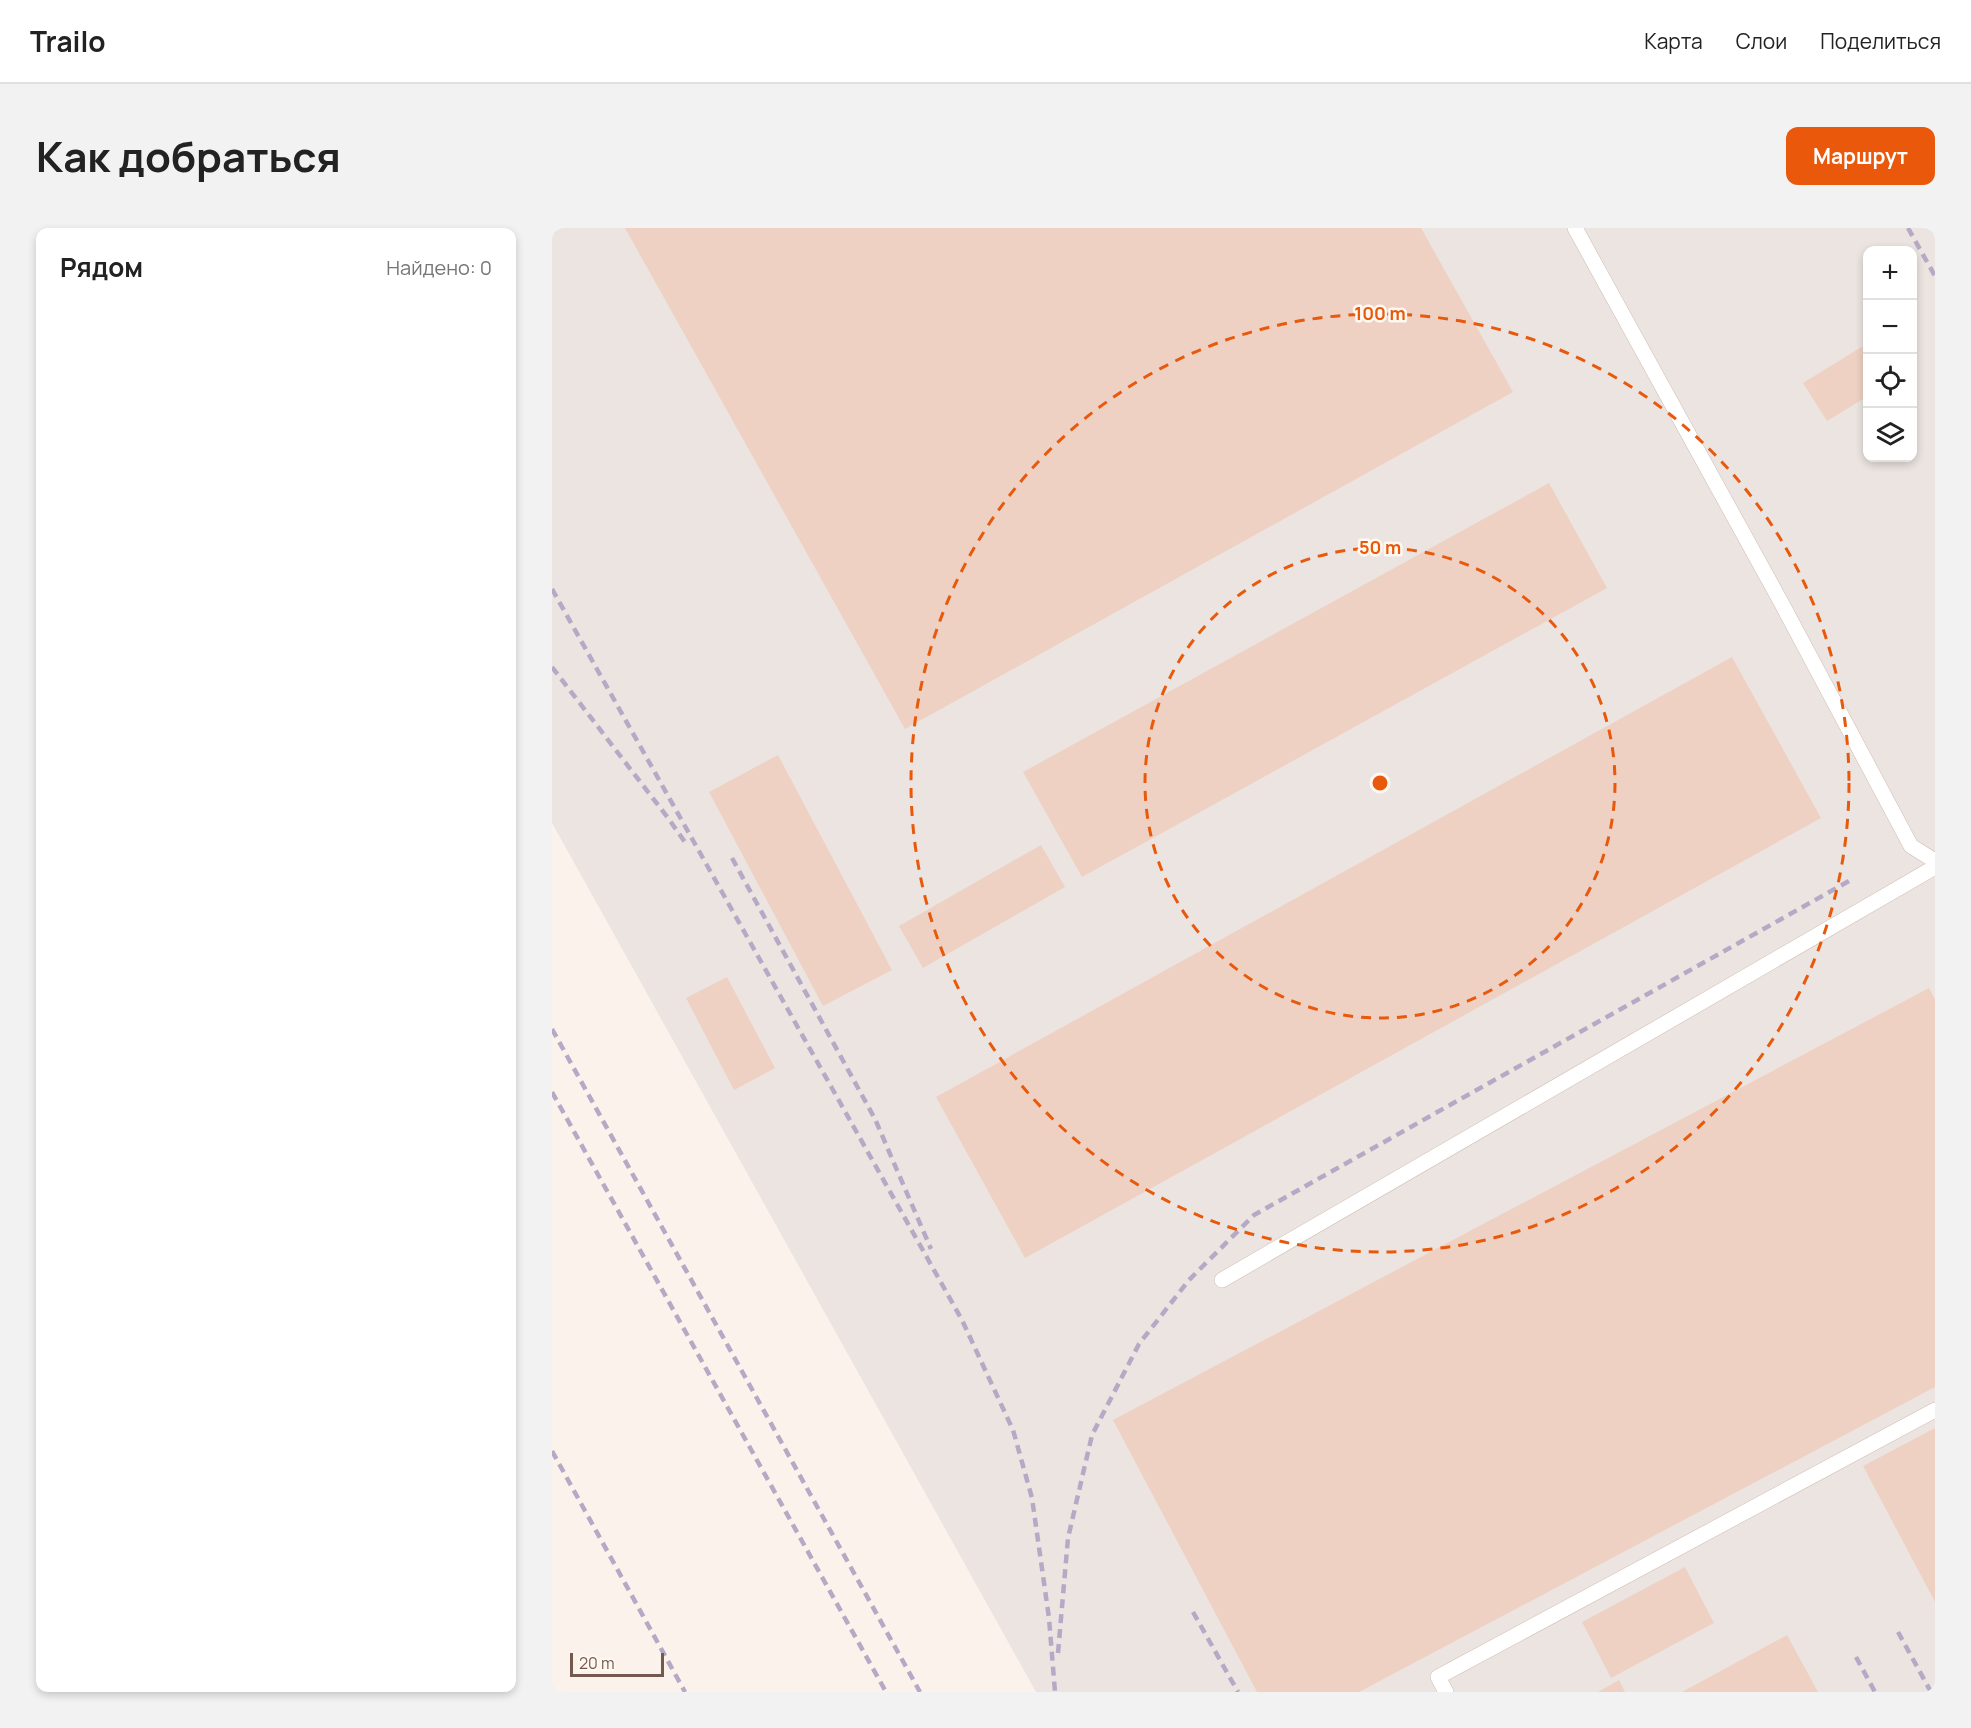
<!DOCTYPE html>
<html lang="ru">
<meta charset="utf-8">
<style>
body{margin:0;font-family:Manrope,sans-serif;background:#f2f2f2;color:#222}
.controls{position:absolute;right:18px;top:18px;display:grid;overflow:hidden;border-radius:12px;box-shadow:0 3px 9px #0003}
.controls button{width:54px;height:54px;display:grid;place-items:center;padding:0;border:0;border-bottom:2px solid #e0e0e0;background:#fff;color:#222;font:30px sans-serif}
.scale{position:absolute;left:18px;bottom:15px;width:94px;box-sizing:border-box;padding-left:6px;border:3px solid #75594f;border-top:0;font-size:16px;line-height:21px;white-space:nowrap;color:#75594f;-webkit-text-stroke:4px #fef8f1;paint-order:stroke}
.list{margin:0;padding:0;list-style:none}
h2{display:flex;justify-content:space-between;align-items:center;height:78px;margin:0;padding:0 24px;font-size:26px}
h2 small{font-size:20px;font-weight:400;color:#767676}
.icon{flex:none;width:33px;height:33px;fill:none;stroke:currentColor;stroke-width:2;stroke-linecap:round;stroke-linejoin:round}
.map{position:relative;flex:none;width:1383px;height:1464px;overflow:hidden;border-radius:12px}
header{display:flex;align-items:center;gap:36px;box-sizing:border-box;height:84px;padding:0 30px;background:#fff;border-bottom:2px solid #e0e0e0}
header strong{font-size:28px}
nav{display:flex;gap:33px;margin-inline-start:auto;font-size:21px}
.intro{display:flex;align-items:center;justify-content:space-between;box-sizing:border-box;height:144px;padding:0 36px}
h1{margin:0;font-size:42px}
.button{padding:15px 27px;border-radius:12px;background:#ea580c;color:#fff;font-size:21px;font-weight:700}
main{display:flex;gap:36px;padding:0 36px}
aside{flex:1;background:#fff;border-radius:12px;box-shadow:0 3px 9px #0003}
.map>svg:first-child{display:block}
.industrial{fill:#ebe4e0;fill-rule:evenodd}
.building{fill:#efd1c4}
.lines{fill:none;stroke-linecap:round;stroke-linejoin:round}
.service-casing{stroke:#cfbdb3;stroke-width:16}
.service{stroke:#fff;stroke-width:15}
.rail{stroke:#b5a9c6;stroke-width:4.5;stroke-dasharray:9 6;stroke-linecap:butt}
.ring{fill:none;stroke:#e8590c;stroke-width:3;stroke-dasharray:10 8}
.centre{fill:#e8590c;stroke:#fef8f1;stroke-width:3}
.ring-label{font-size:18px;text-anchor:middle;font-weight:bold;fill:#e8590c;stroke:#fef8f1;stroke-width:5;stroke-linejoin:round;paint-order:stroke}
</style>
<header>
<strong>Trailo</strong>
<nav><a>Карта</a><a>Слои</a><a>Поделиться</a></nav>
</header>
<div class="intro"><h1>Как добраться</h1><a class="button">Маршрут</a></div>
<main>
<aside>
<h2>Рядом<small>Найдено: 0</small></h2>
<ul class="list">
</ul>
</aside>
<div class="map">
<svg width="1383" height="1464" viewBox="0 0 1383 1464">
<rect width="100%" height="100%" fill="#fbf3eb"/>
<path class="industrial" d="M0 0H1383V1464H484L0 595ZM1316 22H1360V230H1316Z"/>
<path class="building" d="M73 0H869L961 164 353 501Z
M1316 115V168L1275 193 1251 155Z
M997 255 1055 360 530 649 471 544Z
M1180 429 1269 590 473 1030 384 869Z
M226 527 340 742 271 778 157 564Z
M489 617 513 659 371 740 347 698Z
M175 749 223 840 182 862 134 770Z
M1377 760 1383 771V1159L807 1464H705L561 1192Z
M1383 1200V1374L1311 1238Z
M1133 1339 1162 1395 1059 1450 1030 1394Z
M1235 1407 1266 1464H1130Z
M1067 1452 1073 1464H1046Z"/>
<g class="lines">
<g class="service-casing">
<path id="service" d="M1023 0 1230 376 1359 618 1383 633
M670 1052 1383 639
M894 1464 886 1449 1383 1182"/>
</g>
<use href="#service" class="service"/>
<path class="rail" d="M1356 0 1383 48
M0 361 410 1092 461 1202 480 1270 497 1390 503 1464
M0 439 116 590 135 617
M180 630 323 891 379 1021
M0 801 368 1464
M0 864 334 1464
M0 1223 133 1464
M641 1384 686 1464
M1346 1404 1379 1464
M506 1425 516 1310 540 1207 587 1116 637 1052 702 987 1297 653
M1304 1429 1323 1464"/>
</g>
<g class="ring">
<circle cx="828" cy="555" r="235"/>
<circle cx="828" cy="555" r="469"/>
</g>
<circle cx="828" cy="555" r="9" class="centre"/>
<g class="ring-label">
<text x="828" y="92">100 m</text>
<text x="828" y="326">50 m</text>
</g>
</svg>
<div class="controls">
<button>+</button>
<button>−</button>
<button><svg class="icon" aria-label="locate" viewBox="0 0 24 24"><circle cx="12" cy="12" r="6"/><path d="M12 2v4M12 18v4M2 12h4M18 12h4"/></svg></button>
<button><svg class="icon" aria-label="layers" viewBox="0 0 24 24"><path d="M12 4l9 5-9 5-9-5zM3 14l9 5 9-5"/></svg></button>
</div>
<div class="scale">20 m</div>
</div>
</main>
